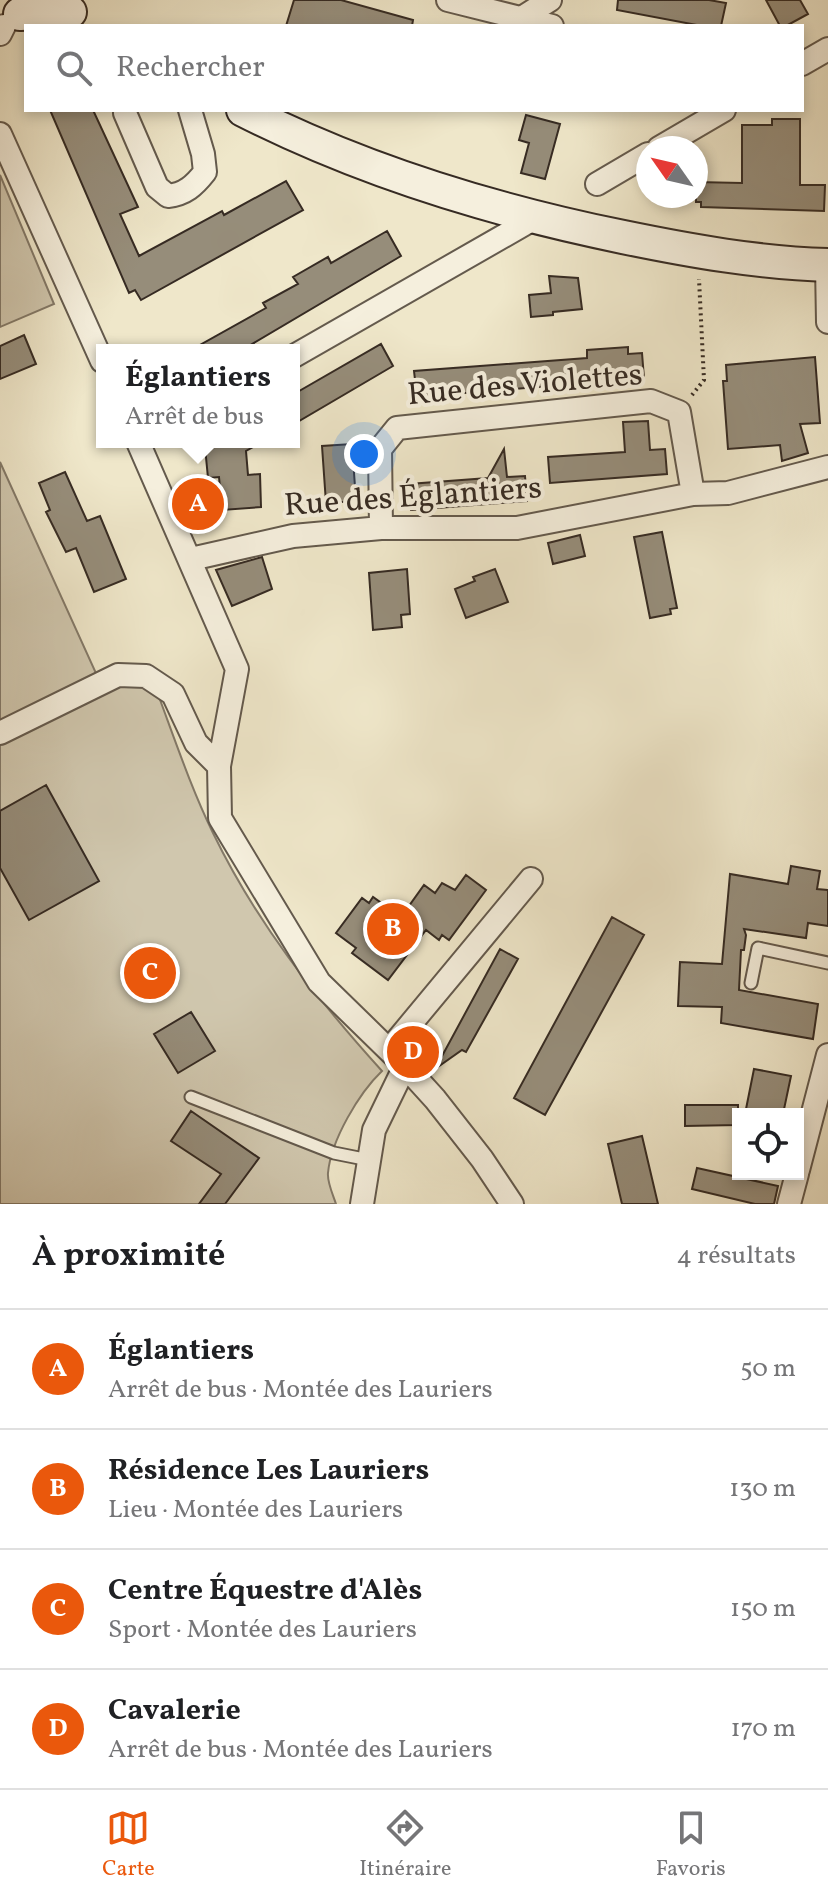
<!DOCTYPE html>
<html lang="fr">
<meta charset="utf-8">
<style>
body{margin:0;font-family:Vollkorn,serif;background:#f6f6f6;color:#202124}
.controls{position:absolute;right:24px;bottom:24px;display:grid;overflow:hidden;border-radius:0px;box-shadow:0 4px 12px #0003}
.controls button{width:72px;height:72px;display:grid;place-items:center;padding:0;border:0;border-bottom:2px solid #e0e0e0;background:#fff;color:#202124;font:40px sans-serif}
.compass{position:absolute;left:636px;top:136px;width:72px;height:72px;border-radius:50%;background:#fff;box-shadow:0 4px 12px #0003;rotate:304deg}
.you{position:absolute;left:364px;top:454px;width:28px;height:28px;margin:-20px;border:6px solid #fff;border-radius:50%;background:#1a73e8;box-shadow:0 0 0 12px #1a73e833}
.badge{display:grid;place-items:center;width:52px;height:52px;border-radius:50%;background:#ea580c;color:#fff;font-size:26px;font-weight:700}
.pin{position:absolute;translate:-50% -50%;border:4px solid #fff;box-shadow:0 2px 8px #0006}
.popup{position:absolute;left:96px;top:344px;width:204px;height:104px;box-sizing:border-box;display:grid;place-content:center;border-radius:0px;background:#fff;filter:drop-shadow(0 2px 6px #0005);font-size:26px;white-space:nowrap;color:#757577}
.popup b{font-size:30px;color:#202124}
.popup::after{content:'';position:absolute;left:50%;top:100%;margin-left:-16px;border:16px solid transparent;border-top-color:#fff}
.list{margin:0;padding:0;list-style:none}
h2{display:flex;justify-content:space-between;align-items:center;height:104px;margin:0;padding:0 32px;font-size:34px}
h2 small{font-size:26px;font-weight:400;color:#757577}
.list li{display:grid;grid-template-columns:52px 1fr auto;gap:24px;align-items:center;box-sizing:border-box;height:120px;padding:0 32px;border-top:2px solid #e0e0e0}
.list b{display:block;font-size:30px;white-space:nowrap}
.list p{margin:0;font-size:26px;white-space:nowrap;color:#757577}
.list em{font-size:26px;font-style:normal;color:#757577}
.icon{flex:none;width:44px;height:44px;fill:none;stroke:currentColor;stroke-width:2;stroke-linecap:round;stroke-linejoin:round}
.map{position:relative;flex:none;width:828px;height:1204px;overflow:hidden}
.search{position:absolute;background:#fff;box-shadow:0 4px 12px #0003;left:24px;right:24px;top:24px;height:88px;display:flex;align-items:center;gap:20px;box-sizing:border-box;padding:0 28px;border-radius:0px;color:#757577;font-size:30px}
.sheet{height:584px;background:#fff}
nav{display:flex;justify-content:space-around;align-items:center;box-sizing:border-box;height:112px;border-top:2px solid #e0e0e0;background:#fff;font-size:22px;color:#757577}
nav a{display:grid;justify-items:center;gap:4px}
nav .on{color:#ea580c}
.map>svg:first-child{display:block}
.green{fill:#d0c7ae;stroke:#837968;stroke-width:2}
.building{fill:#968d7a;stroke:#362b23;stroke-width:2}
.lines{fill:none;stroke-linecap:round;stroke-linejoin:round}
.lane-casing{stroke:#645a4d;stroke-width:15}
.street-casing{stroke:#645a4d;stroke-width:26}
.secondary-casing{stroke:#362b23;stroke-width:36}
.path{stroke:#362b23;stroke-width:4;stroke-dasharray:2 4;stroke-linecap:butt}
.lane{stroke:#f5efdd;stroke-width:11}
.street{stroke:#f5efdd;stroke-width:22}
.secondary{stroke:#f5efdd;stroke-width:32}
.labels{text-anchor:middle;dominant-baseline:central;stroke-width:8;stroke-linejoin:round;paint-order:stroke}
.street-label{font-size:32px;fill:#362b23;stroke:#f5efdd}
</style>
<div class="map">
<svg width="828" height="1204" viewBox="0 0 828 1204">
<rect width="100%" height="100%" fill="#efe7ca"/>
<filter id="stains"><feTurbulence type="fractalNoise" baseFrequency=".0025" numOctaves="4"/><feColorMatrix values="0 0 0 0 .2 0 0 0 0 .09 0 0 0 0 .02 0 0 0 .5 -.17"/></filter>
<radialGradient id="worn" r=".72"><stop offset=".6" stop-color="#630" stop-opacity="0"/><stop offset="1" stop-color="#630" stop-opacity=".3"/></radialGradient>
<path class="green" d="M0 175 54 304 0 327Z
M0 462 104 691 127 680 147 687 159 697C176 743 192 790 213 833 256 922 316 998 382 1071 359 1093 331 1140 328 1173 327 1182 333 1195 336 1204H0Z"/>
<path class="building" d="M294 0H341L413 20 412 26H286Z
M618 0H709L726 3 721 26H702L617 10Z
M766 0H800L808 14 786 26H780Z
M50 110H93L138 207 120 214 139 256 222 211 224 215 286 181 303 210 141 300 135 290 129 293Z
M526 115 560 124 545 179 521 173 529 143 519 140Z
M772 119H800V185H825L824 211 701 207V202H696V182L742 183V125H772Z
M387 231 401 256 242 350H191L266 308 263 303 298 284 293 277 328 257 331 263Z
M549 276 578 278 582 309 553 312V315L531 317 529 295 551 293Z
M24 335 36 364 0 379V346Z
M381 344 393 366 294 424V394Z
M628 347V354L642 353 644 378 417 397 414 371 587 358V350Z
M815 357 820 423 800 424 808 453 782 461 780 445 728 449 723 381H727L726 365Z
M648 421 650 450 665 449 667 474 550 483 548 457 625 452 623 422Z
M262 442 246 451 248 475 260 474 261 507 222 510 219 477 208 478 205 447Z
M352 444 356 501 326 503 322 446Z
M504 449 507 477 525 476 527 501 411 510 409 484 488 478Z
M65 472 87 521 100 516 126 579 94 592 76 548 66 552 46 512 50 510 39 483Z
M662 532 677 608 670 609 671 614 650 618 634 537Z
M580 535 585 556 553 564 548 543Z
M262 557 272 589 232 606 216 570Z
M407 569 410 614 401 615 402 627 373 630 369 573Z
M495 569 508 602 466 618 455 589 475 581 473 577Z
M46 785 99 881 29 920 0 868V811Z
M791 866 820 871 817 889 828 890V926L808 923 806 938 744 929 746 935 744 950H741L739 990 818 1004 813 1039 721 1023 722 1007 678 1006 680 962 722 964 730 874 788 884Z
M466 875 486 890 449 940 442 935 439 940 426 930 388 980 352 953 356 948 336 933 362 898 369 903 373 897 401 917 424 885 435 893 442 883 455 890Z
M612 917 644 935 545 1115 514 1098Z
M500 949 518 959 466 1052 462 1050 435 1069Z
M191 1012 215 1051 178 1073 154 1034Z
M754 1069 791 1076 783 1114H745Z
M685 1105H738V1125L685 1126Z
M191 1111 259 1158 225 1204H199L221 1174 171 1141Z
M642 1136 658 1204H622L608 1144Z
M697 1168 778 1186 774 1204H755L692 1189Z"/>
<g class="lines">
<g class="lane-casing">
<path id="lane" d="M751 983 758 948 828 963
M191 1097 334 1153 369 1160"/>
</g>
<g class="street-casing">
<path id="street" d="M448 0 552 26
M520 19 550 0
M0 34 4 26
M802 64 828 49
M125 113 157 187 168 196C185 194 194 186 205 172L203 154 190 110
M0 134 102 361
M659 148 724 110
M597 184 648 154
M827 265 828 322
M294 356 535 218
M138 442 237 669 219 766 220 818 319 982 405 1066 435 1099 482 1159 512 1204
M381 528 380 449 397 428 651 401 679 412 693 494
M191 559 293 536 381 528H517L693 494 728 493 828 467
M0 733 118 675 146 676 173 694 196 743 219 766
M389 1050 531 879
M798 1170 828 1055
M362 1204 374 1130 405 1066
M789 1204 797 1174"/>
</g>
<g class="secondary-casing">
<path id="secondary" d="M20 14 70 12
M243 110C363 171 491 210 623 237 691 251 759 263 828 265"/>
</g>
<path class="path" d="M692 395 704 380 699 279"/>
<use href="#lane" class="lane"/>
<use href="#street" class="street"/>
<use href="#secondary" class="secondary"/>
</g>
<g class="labels">
<g class="street-label">
<text transform="translate(525 386) rotate(-5)">Rue des Violettes</text>
<text transform="translate(413 498) rotate(-4)">Rue des Églantiers</text>
</g>
</g>
<rect width="100%" height="100%" filter="url(#stains)"/>
<rect width="100%" height="100%" fill="url(#worn)"/>
</svg>
<div class="controls">
<button><svg class="icon" aria-label="locate" viewBox="0 0 24 24"><circle cx="12" cy="12" r="6"/><path d="M12 2v4M12 18v4M2 12h4M18 12h4"/></svg></button>
</div>
<svg class="compass" viewBox="-18 -18 36 36"><path d="M0-13l5 13h-10z" fill="#e53935"/><path d="M0 13l5-13h-10z" fill="#757577"/></svg>
<div class="you"></div>
<div class="pin badge" style="left:198px;top:504px">A</div>
<div class="popup"><b>Églantiers</b>Arrêt de bus</div>
<div class="pin badge" style="left:393px;top:929px">B</div>
<div class="pin badge" style="left:150px;top:973px">C</div>
<div class="pin badge" style="left:413px;top:1052px">D</div>
<div class="search"><svg class="icon" aria-label="search" viewBox="0 0 24 24"><circle cx="10" cy="10" r="6"/><path d="M15 15l6 6"/></svg>Rechercher</div>
</div>
<section class="sheet">
<h2>À proximité<small>4 résultats</small></h2>
<ul class="list">
<li><span class="badge">A</span><div><b>Églantiers</b><p>Arrêt de bus · Montée des Lauriers</p></div><em>50 m</em></li>
<li><span class="badge">B</span><div><b>Résidence Les Lauriers</b><p>Lieu · Montée des Lauriers</p></div><em>130 m</em></li>
<li><span class="badge">C</span><div><b>Centre Équestre d'Alès</b><p>Sport · Montée des Lauriers</p></div><em>150 m</em></li>
<li><span class="badge">D</span><div><b>Cavalerie</b><p>Arrêt de bus · Montée des Lauriers</p></div><em>170 m</em></li>
</ul>
</section>
<nav>
<a class="on"><svg class="icon" aria-label="map" viewBox="0 0 24 24"><path d="M3 6l6-2 6 2 6-2v14l-6 2-6-2-6 2zM9 4v14M15 6v14"/></svg>Carte</a>
<a><svg class="icon" aria-label="directions" viewBox="0 0 24 24"><path d="M12 3l9 9-9 9-9-9zM9 14v-3h6M13 9l2 2-2 2"/></svg>Itinéraire</a>
<a><svg class="icon" aria-label="saved" viewBox="0 0 24 24"><path d="M7 4h10v16l-5-4-5 4z"/></svg>Favoris</a>
</nav>
